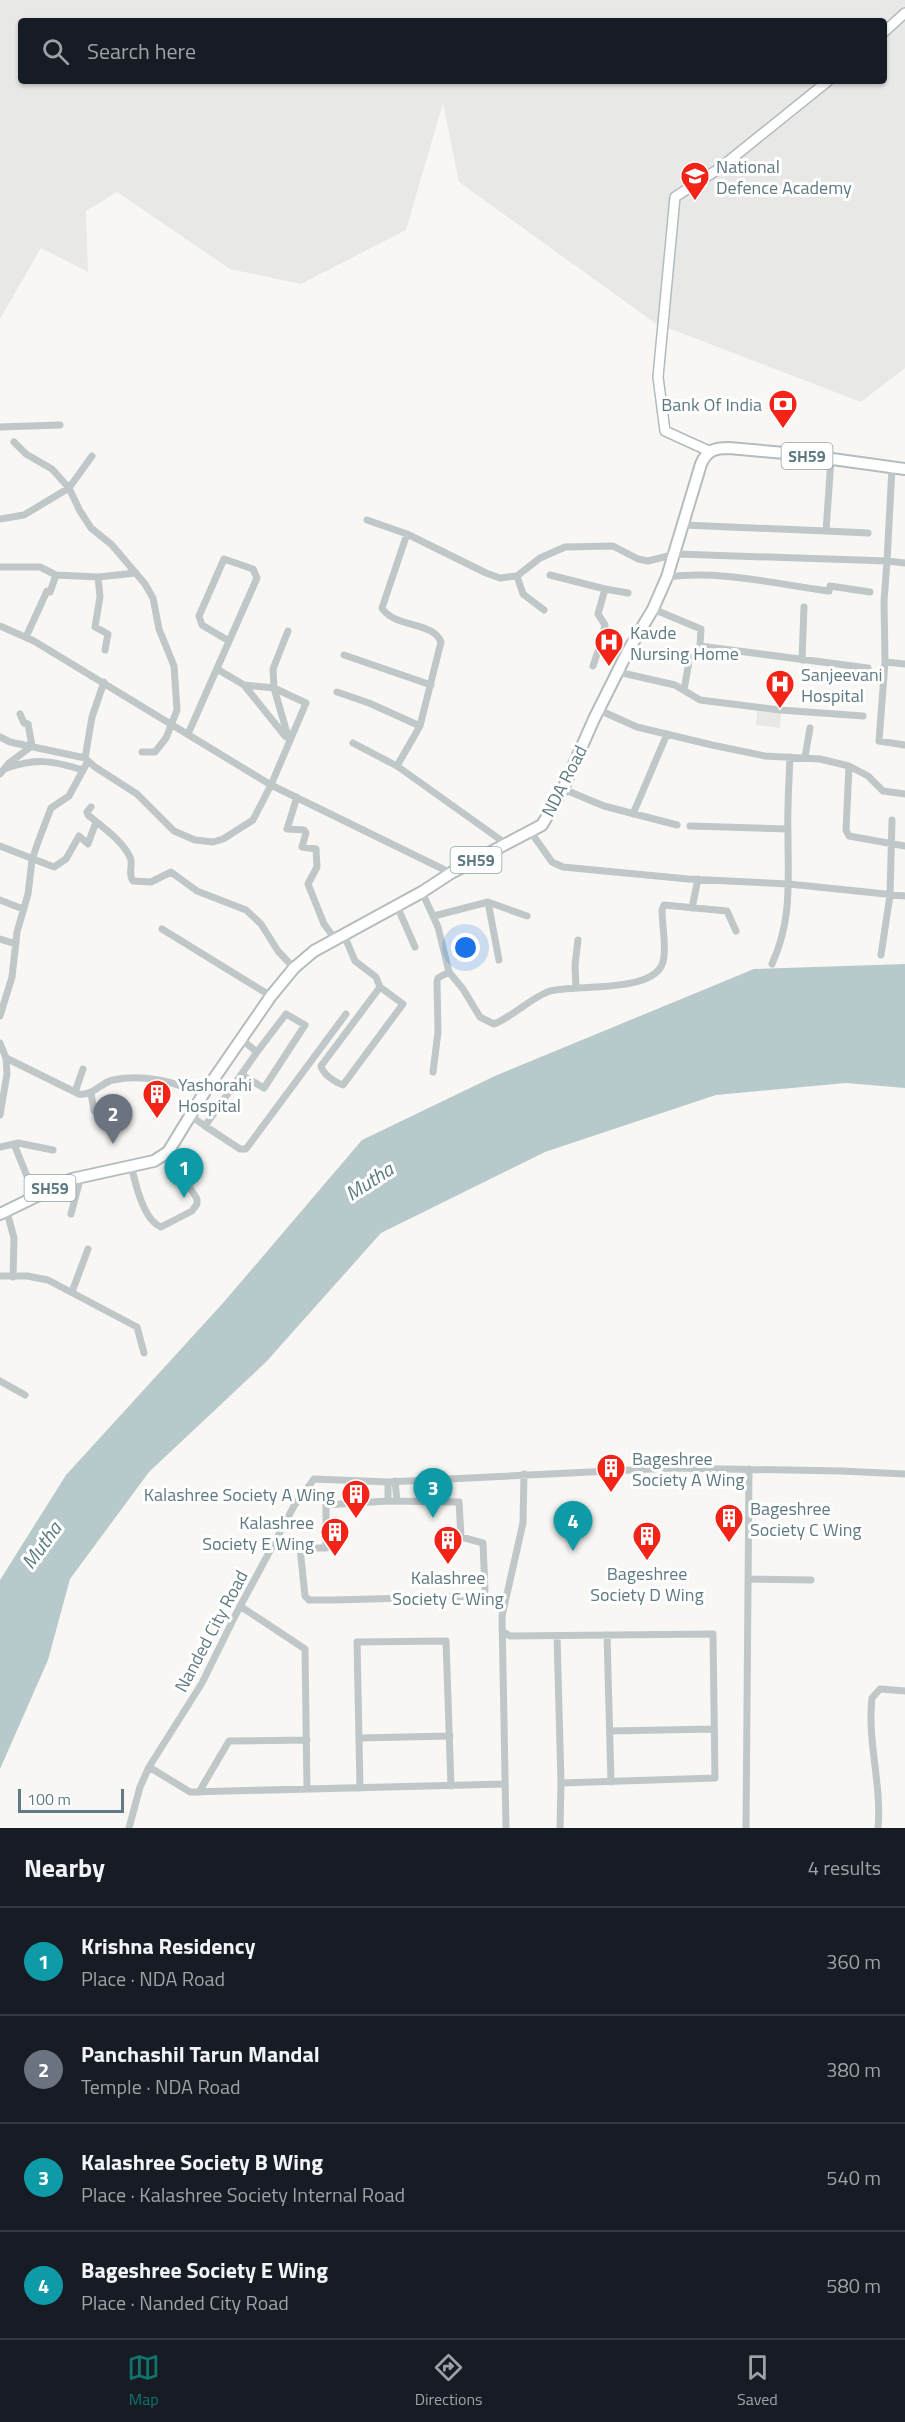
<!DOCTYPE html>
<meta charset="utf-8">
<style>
body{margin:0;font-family:"Titillium Web",sans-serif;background:#242831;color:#f1f3f6}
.scale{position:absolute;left:18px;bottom:15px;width:106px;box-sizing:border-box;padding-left:6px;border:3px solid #5f7a82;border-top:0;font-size:16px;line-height:21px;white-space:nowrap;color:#5f7a82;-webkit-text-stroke:4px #fff;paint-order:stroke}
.you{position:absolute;left:466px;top:948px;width:21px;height:21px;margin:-15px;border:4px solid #fff;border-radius:50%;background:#1a73e8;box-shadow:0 0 0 9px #1a73e833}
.badge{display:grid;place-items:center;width:39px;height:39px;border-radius:50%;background:#0f766e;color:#fff;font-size:20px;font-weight:700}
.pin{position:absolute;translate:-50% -50px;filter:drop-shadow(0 2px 3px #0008)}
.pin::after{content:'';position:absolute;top:32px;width:21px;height:18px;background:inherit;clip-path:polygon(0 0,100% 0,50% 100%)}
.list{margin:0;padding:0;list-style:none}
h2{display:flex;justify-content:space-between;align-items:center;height:78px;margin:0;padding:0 24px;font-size:26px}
h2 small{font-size:20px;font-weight:400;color:#9ea1a6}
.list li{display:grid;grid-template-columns:39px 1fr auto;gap:18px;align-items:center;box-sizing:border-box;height:108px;padding:0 24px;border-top:2px solid #363941}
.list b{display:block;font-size:22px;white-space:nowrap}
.list p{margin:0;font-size:20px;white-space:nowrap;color:#9ea1a6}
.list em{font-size:20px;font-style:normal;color:#9ea1a6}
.icon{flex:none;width:33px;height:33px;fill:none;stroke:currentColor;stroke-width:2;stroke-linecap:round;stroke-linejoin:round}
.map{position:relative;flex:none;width:905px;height:1828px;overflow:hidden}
.search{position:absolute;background:#171b24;box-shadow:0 2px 4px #0004;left:18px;right:18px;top:18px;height:66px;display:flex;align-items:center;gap:15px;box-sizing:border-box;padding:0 21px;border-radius:6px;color:#9ea1a6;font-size:22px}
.sheet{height:510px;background:#171b24}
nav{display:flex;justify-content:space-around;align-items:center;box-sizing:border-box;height:84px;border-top:2px solid #363941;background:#171b24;font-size:16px;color:#9ea1a6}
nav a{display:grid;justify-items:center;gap:3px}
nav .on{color:#0f766e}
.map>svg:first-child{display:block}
.built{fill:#e8e9e7;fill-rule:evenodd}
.water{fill:#b8c9cb}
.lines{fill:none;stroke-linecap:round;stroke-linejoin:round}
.secondary-casing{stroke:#b2bbbe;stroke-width:12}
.primary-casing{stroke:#b5bcbf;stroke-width:14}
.street{stroke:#c0c7c9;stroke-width:7}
.secondary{stroke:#fff;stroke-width:9}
.primary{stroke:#fff;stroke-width:10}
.labels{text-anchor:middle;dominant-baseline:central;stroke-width:6;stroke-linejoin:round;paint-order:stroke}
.shield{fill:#fff;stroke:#8fa2a8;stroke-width:1.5}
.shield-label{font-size:16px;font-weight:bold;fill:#5f7a82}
.poi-label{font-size:18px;fill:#5f7a82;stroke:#fff;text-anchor:start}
.street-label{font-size:18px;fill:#5f7a82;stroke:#fff}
.water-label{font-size:20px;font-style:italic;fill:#5a7a7d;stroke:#fff}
</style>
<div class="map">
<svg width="905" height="1828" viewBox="0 0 905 1828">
<rect width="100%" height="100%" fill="#f8f7f4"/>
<path class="built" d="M0 0H905V368L861 402 655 323 459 182 443 103 406 230 301 284 230 269 117 192 86 211 88 272 41 248 0 319ZM21 21H884V81H21Z
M757 709 781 712 780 728 756 725Z"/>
<path class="water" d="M905 964V1088L846 1083 716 1095 545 1152 381 1233 266 1362 149 1472 70 1579 48 1660 0 1769V1580L66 1475 223 1303 362 1140 497 1075 754 969Z"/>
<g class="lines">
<g class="secondary-casing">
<path id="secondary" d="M884 32 905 13
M709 451 665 431 658 377 675 197 720 168 828 81"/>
</g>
<g class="primary-casing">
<path id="primary" d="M0 1214 72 1179 154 1161 168 1152 204 1093 271 996 294 968 314 951 422 892 451 873 542 825 563 789 594 719 628 651 653 609 667 577 701 464C707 450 715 448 729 448L796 454 905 469"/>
</g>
<path class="street" d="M0 427 60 425
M14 442 26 454 52 469 69 488 80 511 91 528 112 545 145 584 153 598 159 629 174 666 177 710 166 738 155 752H142
M892 468 887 561 905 563
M0 519 24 515 69 488 92 456
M367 520 407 534
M684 525 826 531 831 459
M826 531 868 533
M0 567H40L56 575 98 577 136 573
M550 575 605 589 598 614 605 625 601 642
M517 576 523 594 544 610
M98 577 100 597 95 627 108 634 105 650
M667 577C722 570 775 584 829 591L830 586 870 592
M605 589 628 593
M653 609 701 629 700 646 868 668
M0 626 34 641 271 785 451 873
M288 631 273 669 274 688 289 740
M26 637 47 591 50 592 56 575
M344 655 431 685
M802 660 804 607
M885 662 905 664
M593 666 601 642 628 651
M217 669 244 685 285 736
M618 672 675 685 700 700 780 710 863 716
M684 690 690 656
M337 692 369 703 420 726
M599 710 637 727 712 745 765 756 820 759 849 766 868 776 883 791 905 794
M188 734 257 578 253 569 224 559 199 616 202 625 229 641
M0 737 10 742 85 758 92 717 104 682
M353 743 397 766
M805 757 810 728
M85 758 95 767 137 794 174 831 195 840 213 842 223 839 253 820 271 785 306 703 274 688 244 685
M849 766 846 830 849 836 905 846
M4 769C35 758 52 760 82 770
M0 774 9 763 32 746 28 724 24 723 20 714
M563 789 604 806 677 825
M297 797 287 829 304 830 306 833 302 847 316 849 317 867 308 884 324 924 336 940
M91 807 87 812 88 815C102 827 122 840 130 857 134 865 127 872 133 881L151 882 171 872 197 891 246 910 261 924 278 951 294 968
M633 814 667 734
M690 826 788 829
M530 831 552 862 563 867 688 879 789 884 905 896
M505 843 397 766 420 726 441 642C433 621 394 628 382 608L407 534 486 573 500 578 517 576 540 558 565 547 613 546 638 559 648 561 676 554 887 561 884 601 885 662 879 741 905 745
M0 846 54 867 66 859 79 836 88 844 96 822
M422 892 438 927 449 972 463 989 480 1017 494 1024C514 1016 530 998 550 991 575 984 654 994 663 962 667 947 662 926 662 910L664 905 727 911 736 931
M0 900 23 909
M488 902 499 960
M397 906 415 947
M692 908 698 879
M434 916 488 902 527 916
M162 929 271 996
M344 935 355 961 376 977 380 987 321 1066C323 1074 334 1082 343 1085L403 1004 380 987
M0 939 16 944
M881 955 890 895 892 820
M772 964C792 920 788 883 788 836 787 810 789 783 790 757
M576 988 575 965 578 940
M0 1016 12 977 17 932 28 894 32 860 38 842 51 808 69 796 88 761
M0 1043 6 1058 79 1094C93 1096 100 1083 113 1080 145 1073 174 1083 204 1093
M433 1072 438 1032 437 982 438 978 449 972
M242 1075 264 1088 305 1025 286 1014 257 1052
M75 1092 83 1069
M91 1093 94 1111 119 1117
M0 1115 7 1074 6 1058
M191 1116 205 1126 257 1052 241 1039
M205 1126 240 1149H246L346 1014
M14 1144 35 1196
M0 1147 18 1143 53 1150
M131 1165C135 1182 143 1220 161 1227L192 1211 197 1204V1199L168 1152
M7 1212 14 1238 13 1277
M71 1214 81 1176
M0 1276H27L48 1280 137 1327 144 1353
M72 1292 88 1249
M0 1381 25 1395
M395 1481 397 1501
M388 1482V1501
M388 1501 459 1502 461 1537 483 1543 485 1590 483 1596 334 1600H309L305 1596 300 1548H326V1505Z
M748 1579 811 1580
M240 1606 305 1649 307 1789
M502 1631 510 1636 713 1634 715 1778 561 1783 557 1636
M607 1635 611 1782
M610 1731 714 1729
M359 1738 450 1736
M149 1767 190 1792 505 1784
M360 1788 357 1642 446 1641 451 1786
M199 1792 229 1741 307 1740
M129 1828 140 1787 149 1767 202 1683 236 1614 294 1506 314 1479 388 1482 672 1468 841 1471 905 1474
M506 1828 502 1616 523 1523 524 1474
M560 1828 561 1783
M746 1828 749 1469
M878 1828C882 1785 867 1741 872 1698L880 1689 905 1691"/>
<use href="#secondary" class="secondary"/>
<use href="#primary" class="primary"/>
</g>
<defs>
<g id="university-pin" transform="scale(1.5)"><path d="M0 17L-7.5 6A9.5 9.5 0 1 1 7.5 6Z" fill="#f42317" stroke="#fff"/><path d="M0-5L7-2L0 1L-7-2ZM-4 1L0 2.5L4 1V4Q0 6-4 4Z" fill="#fff"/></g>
<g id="bank-pin" transform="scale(1.5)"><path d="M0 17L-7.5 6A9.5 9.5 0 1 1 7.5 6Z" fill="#f42317" stroke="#fff"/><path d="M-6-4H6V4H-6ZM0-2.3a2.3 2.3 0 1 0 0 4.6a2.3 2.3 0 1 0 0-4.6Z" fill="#fff"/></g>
<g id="hospital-pin" transform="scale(1.5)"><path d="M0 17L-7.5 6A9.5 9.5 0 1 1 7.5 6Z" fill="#f42317" stroke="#fff"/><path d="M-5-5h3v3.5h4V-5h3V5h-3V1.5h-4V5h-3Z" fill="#fff"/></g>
<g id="building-pin" transform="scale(1.5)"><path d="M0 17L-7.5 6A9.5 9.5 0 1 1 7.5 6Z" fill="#f42317" stroke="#fff"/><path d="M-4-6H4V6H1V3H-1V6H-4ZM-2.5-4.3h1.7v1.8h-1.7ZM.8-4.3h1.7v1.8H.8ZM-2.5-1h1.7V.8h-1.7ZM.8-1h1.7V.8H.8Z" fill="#fff"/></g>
</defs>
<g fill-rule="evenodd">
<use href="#university-pin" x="695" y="176"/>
<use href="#bank-pin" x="783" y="404"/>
<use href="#hospital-pin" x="609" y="642"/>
<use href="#hospital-pin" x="780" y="684"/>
<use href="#building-pin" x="157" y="1094"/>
<use href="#building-pin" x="611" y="1468"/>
<use href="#building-pin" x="356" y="1494"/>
<use href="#building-pin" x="729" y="1518"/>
<use href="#building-pin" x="335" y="1532"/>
<use href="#building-pin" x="647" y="1536"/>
<use href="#building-pin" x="448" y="1540"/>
</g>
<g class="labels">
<g class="shield">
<rect x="781.5" y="443" width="51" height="26" rx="4.5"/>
<rect x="450.5" y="847" width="51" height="26" rx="4.5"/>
<rect x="24.5" y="1175" width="51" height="26" rx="4.5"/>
</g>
<g class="shield-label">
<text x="807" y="456">SH59</text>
<text x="476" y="860">SH59</text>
<text x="50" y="1188">SH59</text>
</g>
<g class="poi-label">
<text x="716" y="166">National<tspan x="716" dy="21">Defence Academy</tspan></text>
<text x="762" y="404" text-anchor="end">Bank Of India</text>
<text x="630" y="632">Kavde<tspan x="630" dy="21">Nursing Home</tspan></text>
<text x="801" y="674">Sanjeevani<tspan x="801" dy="21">Hospital</tspan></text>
<text x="178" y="1084">Yashorahi<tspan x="178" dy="21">Hospital</tspan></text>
<text x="632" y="1458">Bageshree<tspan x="632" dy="21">Society A Wing</tspan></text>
<text x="335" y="1494" text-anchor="end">Kalashree Society A Wing</text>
<text x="750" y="1508">Bageshree<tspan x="750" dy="21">Society C Wing</tspan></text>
<text x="314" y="1522" text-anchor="end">Kalashree<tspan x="314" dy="21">Society E Wing</tspan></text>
<text x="647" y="1573" text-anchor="middle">Bageshree<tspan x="647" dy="21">Society D Wing</tspan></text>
<text x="448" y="1577" text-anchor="middle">Kalashree<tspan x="448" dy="21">Society C Wing</tspan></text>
</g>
<g class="street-label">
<text transform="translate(564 781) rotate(-63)">NDA Road</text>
<text transform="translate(211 1631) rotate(-62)">Nanded City Road</text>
</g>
<g class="water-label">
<text transform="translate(369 1181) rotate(-33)">Mutha</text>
<text transform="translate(41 1545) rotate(-54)">Mutha</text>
</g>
</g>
</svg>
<div class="scale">100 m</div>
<div class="you"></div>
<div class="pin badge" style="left:184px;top:1198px;background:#0f9aa8">1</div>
<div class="pin badge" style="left:113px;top:1144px;background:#6b7280">2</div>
<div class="pin badge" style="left:433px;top:1518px;background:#0f9aa8">3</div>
<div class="pin badge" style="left:573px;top:1551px;background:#0f9aa8">4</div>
<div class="search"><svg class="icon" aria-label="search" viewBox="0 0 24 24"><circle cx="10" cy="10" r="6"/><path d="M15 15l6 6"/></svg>Search here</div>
</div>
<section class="sheet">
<h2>Nearby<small>4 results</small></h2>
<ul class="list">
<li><span class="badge" style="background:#0f9aa8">1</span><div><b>Krishna Residency</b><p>Place · NDA Road</p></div><em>360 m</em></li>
<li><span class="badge" style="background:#6b7280">2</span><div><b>Panchashil Tarun Mandal</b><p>Temple · NDA Road</p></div><em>380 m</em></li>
<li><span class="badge" style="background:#0f9aa8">3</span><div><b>Kalashree Society B Wing</b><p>Place · Kalashree Society Internal Road</p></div><em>540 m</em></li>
<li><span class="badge" style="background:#0f9aa8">4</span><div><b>Bageshree Society E Wing</b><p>Place · Nanded City Road</p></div><em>580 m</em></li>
</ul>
</section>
<nav>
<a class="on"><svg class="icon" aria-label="map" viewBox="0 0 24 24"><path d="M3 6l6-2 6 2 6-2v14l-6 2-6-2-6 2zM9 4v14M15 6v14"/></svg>Map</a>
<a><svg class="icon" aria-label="directions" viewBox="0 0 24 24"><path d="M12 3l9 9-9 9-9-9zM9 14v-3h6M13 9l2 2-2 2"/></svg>Directions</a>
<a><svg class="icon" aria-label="saved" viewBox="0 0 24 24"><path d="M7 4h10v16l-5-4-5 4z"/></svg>Saved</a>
</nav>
